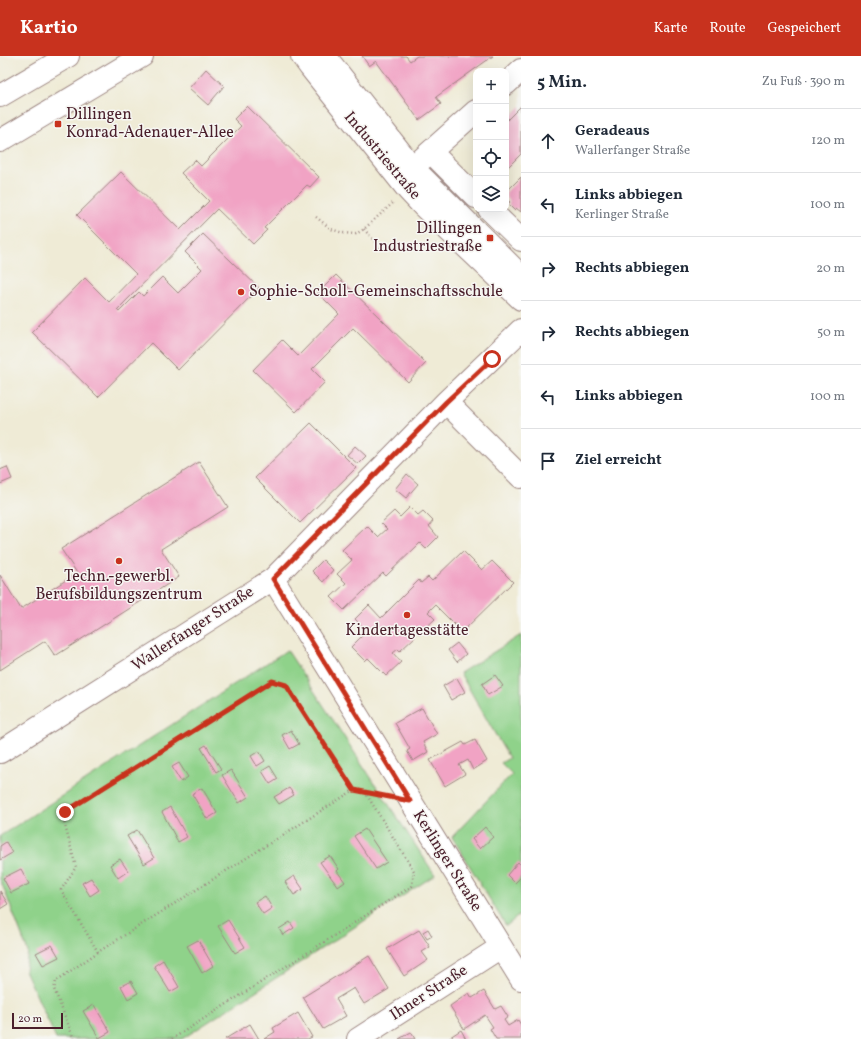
<!DOCTYPE html>
<html lang="de">
<meta charset="utf-8">
<style>
body{margin:0;font-family:Vollkorn,serif;background:#f2f2f3;color:#1f2937}
.controls{position:absolute;right:12px;top:12px;display:grid;overflow:hidden;border-radius:8px;box-shadow:0 4px 16px #0002}
.controls button{width:36px;height:36px;display:grid;place-items:center;padding:0;border:0;border-bottom:1px solid #e0e1e3;background:#fff;color:#1f2937;font:20px sans-serif}
.scale{position:absolute;left:12px;bottom:10px;width:51px;box-sizing:border-box;padding-left:4px;border:2px solid #4a1f2b;border-top:0;font-size:11px;line-height:14px;white-space:nowrap;color:#4a1f2b;-webkit-text-stroke:3px #f6f6f2;paint-order:stroke}
.stop{position:absolute;width:12px;height:12px;margin:-9px;border:3px solid #c8321e;border-radius:50%;background:#fff}
.stop.end{background:#c8321e;border-color:#fff;box-shadow:0 1px 4px #0008}
.list{margin:0;padding:0;list-style:none}
h2{display:flex;justify-content:space-between;align-items:center;height:52px;margin:0;padding:0 16px;font-size:17px}
h2 small{font-size:13px;font-weight:400;color:#747a83}
.list li{display:grid;grid-template-columns:26px 1fr auto;gap:12px;align-items:center;box-sizing:border-box;height:64px;padding:0 16px;border-top:1px solid #e0e1e3}
.list b{display:block;font-size:15px;white-space:nowrap}
.list p{margin:0;font-size:13px;white-space:nowrap;color:#747a83}
.list em{font-size:13px;font-style:normal;color:#747a83}
.icon{flex:none;width:22px;height:22px;fill:none;stroke:currentColor;stroke-width:2;stroke-linecap:round;stroke-linejoin:round}
.map{position:relative;flex:none;width:521px;height:983px;overflow:hidden}
header{display:flex;align-items:center;gap:24px;box-sizing:border-box;height:56px;padding:0 20px;background:#c8321e;color:#fff}
header strong{font-size:19px}
nav{display:flex;gap:22px;margin-inline-start:auto;font-size:14px}
main{display:flex}
aside{flex:1;background:#fff}
.map>svg:first-child{display:block}
.green{fill:#8fd28a;stroke:#6c785a}
.building{fill:#f1a3c4}
.lines{fill:none;stroke-linecap:round;stroke-linejoin:round}
.minor-casing{stroke:#9c8580;stroke-width:24}
.path{stroke:#9c8580;stroke-width:2.5;stroke-dasharray:1 3;stroke-linecap:butt}
.minor{stroke:#fff;stroke-width:22}
.route{stroke:#c8321e;stroke-width:5}
.poi-dot{fill:#c8321e;stroke:#f6f6f2;stroke-width:1.5}
.labels{text-anchor:middle;dominant-baseline:central;stroke-width:3;stroke-linejoin:round;paint-order:stroke}
.poi-label{font-size:16px;fill:#4a1f2b;stroke:#f6f6f2;text-anchor:start}
.street-label{font-size:16px;fill:#4a1f2b;stroke:#f6f6f2}
</style>
<header>
<strong>Kartio</strong>
<nav><a>Karte</a><a>Route</a><a>Gespeichert</a></nav>
</header>
<main>
<div class="map">
<svg width="521" height="983" viewBox="0 0 521 983">
<rect width="100%" height="100%" fill="#f6f6f2"/>
<filter id="ink" filterUnits="userSpaceOnUse"><feTurbulence type="fractalNoise" baseFrequency=".025" numOctaves="2"/><feDisplacementMap in="SourceGraphic" scale="8" xChannelSelector="R" yChannelSelector="G"/><feConvolveMatrix kernelMatrix="1 2 1 2 8 2 1 2 1" color-interpolation-filters="sRGB"/></filter>
<filter id="wash" filterUnits="userSpaceOnUse"><feTurbulence type="fractalNoise" baseFrequency=".012" numOctaves="4" result="noise"/><feDisplacementMap in="SourceGraphic" scale="16" xChannelSelector="R" yChannelSelector="G"/><feGaussianBlur stdDeviation="0.9" result="paint"/><feColorMatrix in="noise" values="0 0 0 0 0 0 0 0 0 0 0 0 0 0 0 0 0 1.4 0 .05"/><feComposite in="paint" operator="in"/></filter>
<g filter="url(#wash)">
<rect width="100%" height="100%" fill="#efebd6"/>
<path class="green" d="M521 579V858L506 870 452 781 512 718 501 707 509 702 460 617Z
M287 594 435 819 182 983H56L25 914 28 896 0 823V780Z"/>
<g id="blocks">
<path class="building" d="M362 0H406L410 5 417 0H493L436 41 441 48 419 64 376 5 369 10Z
M206 13 224 30 208 49 189 32Z
M247 50 319 121 310 131 307 129 264 172 267 174 253 188 217 153 117 254 119 256 139 236 143 240 162 221 178 237 202 213 185 196 203 178 259 232 178 314 151 287 98 341 32 276 85 222 109 246 136 218 77 159 121 116 180 174 209 145 181 117 195 104 201 110 241 70 234 63Z
M521 50V98L506 113V65Z
M521 121V156L516 152 514 154 508 148 510 146 506 142V136Z
M336 219 426 307 408 326 353 272 312 313 325 326 296 356 253 314 282 284 298 300 339 258 318 237Z
M311 367 356 412 300 467 255 422Z
M355 390 366 400 358 408 347 399Z
M199 406 228 451 161 493 179 521 55 600 45 585 0 614V519L21 553 77 517 61 493Z
M7 411 12 423 0 428V414Z
M407 418 418 428 406 442 395 433Z
M410 451 418 459 423 455 433 465 429 470 438 481 426 493 420 487 386 520 383 517 344 554 331 541 346 527 337 518 352 504 342 494 367 470 378 481 387 473 381 467 394 455 400 461Z
M463 495 482 514 492 505 513 526 462 576 435 549 428 556 435 563 419 578 416 574 412 578 415 581 400 595 398 593 393 597 401 606 386 620 368 602 365 605 351 591 367 575 355 563 369 549 381 562 419 524 421 527 428 521 432 525Z
M323 504 333 514 323 526 312 515Z
M457 587 466 598 457 606 448 594Z
M495 619 503 630 488 639 482 628Z
M457 622 465 636 451 644 443 630Z
M422 652 437 678 423 686 428 696 413 705 407 695 410 693 395 667Z
M291 674 299 688 290 693 282 679Z
M475 684 487 705 473 714 468 704 459 709 465 718 445 730 430 704 463 686 465 689Z
M206 689 221 713 216 716 201 692Z
M259 695 265 705 257 710 251 700Z
M179 707 188 721 181 726 172 711Z
M270 710 278 723 270 728 262 715Z
M231 714 248 741 239 747 222 719Z
M202 732 217 757 207 763 192 738Z
M289 732 294 739 279 748 274 741Z
M170 751 187 781 178 786 162 756Z
M485 771 493 781 480 793 472 783Z
M365 773 387 806 376 813 354 780Z
M137 774 154 802 144 808 127 780Z
M6 786 12 797 0 804V790Z
M330 800 339 813 337 815 345 826 338 831 320 806Z
M120 803 128 815 118 822 110 809Z
M518 806 521 809V821L515 827 507 819Z
M21 813 29 828 11 837 3 822Z
M294 820 303 833 294 839 285 826Z
M91 822 99 834 90 840 82 827Z
M0 835 8 848 0 853Z
M265 840 272 852 263 858 255 846Z
M228 864 245 891 235 897 218 870Z
M290 866 294 872 283 879 279 873Z
M428 873 432 880 427 883 423 876Z
M419 874 430 891 422 896 428 904 404 920 387 893Z
M198 884 213 910 202 917 187 890Z
M52 889 59 901 43 909 36 897Z
M369 900 389 933 364 948 354 932 336 943 346 960 323 973 303 941Z
M163 904 179 931 170 936 154 910Z
M131 925 138 937 128 943 121 930Z
M484 935 495 953 501 950 508 961 504 964 508 970 518 964 521 969V983H496L490 973 493 971 485 959 464 973 450 950 469 937 472 942Z
M94 949 110 976 99 982 83 955Z
M298 957 312 981 308 983H264L275 976 273 972Z
M250 968 259 983H225Z
M461 974 466 983H451L450 981Z
M411 976 415 983H399Z"/>
</g>
</g>
<g filter="url(#ink)">
<use href="#blocks" fill-opacity="0" stroke="#9c8580" stroke-width="1"/>
<g class="lines">
<g class="minor-casing">
<path id="minor" d="M302 0 310 11 408 134 423 150 521 243
M325 0 413 112 513 212 521 223
M506 28 521 14
M0 40 68 0
M0 85 142 0
M431 96 476 141
M402 121 476 55
M489 153 521 184
M446 346 521 421
M273 523 521 923
M0 696 273 523 446 346 521 274
M358 983 501 891"/>
</g>
<path class="path" d="M316 161 331 173 343 177 356 178 364 173 394 146
M364 173 380 192
M98 896 61 834 76 811 64 766 65 756 272 625 286 629 354 734 386 740
M74 983 54 933 56 925 98 896 354 734
M172 983 412 830 414 815 365 736"/>
<use href="#minor" class="minor"/>
</g>
</g>
<g class="lines" filter="url(#ink)">
<path class="route" d="M65 756 272 625 286 629 354 734 410 745 273 523 446 346 492 303"/>
</g>
<g class="poi-dot">
<rect x="54" y="64" width="8" height="8" rx="2"/>
<rect x="486" y="178" width="8" height="8" rx="2"/>
<circle cx="241" cy="236" r="4"/>
<circle cx="119" cy="505" r="4"/>
<circle cx="407" cy="559" r="4"/>
</g>
<g class="labels">
<g class="poi-label">
<text x="66" y="59">Dillingen<tspan x="66" dy="18">Konrad-Adenauer-Allee</tspan></text>
<text x="482" y="173" text-anchor="end">Dillingen<tspan x="482" dy="18">Industriestraße</tspan></text>
<text x="249" y="236">Sophie-Scholl-Gemeinschaftsschule</text>
<text x="119" y="521" text-anchor="middle">Techn.-gewerbl.<tspan x="119" dy="18">Berufsbildungszentrum</tspan></text>
<text x="407" y="575" text-anchor="middle">Kindertagesstätte</text>
</g>
<g class="street-label">
<text transform="translate(382 100) rotate(50)">Industriestraße</text>
<text transform="translate(193 573) rotate(-33)">Wallerfanger Straße</text>
<text transform="translate(447 805) rotate(58)">Kerlinger Straße</text>
<text transform="translate(429 937) rotate(-33)">Ihner Straße</text>
</g>
</g>
</svg>
<div class="controls">
<button>+</button>
<button>−</button>
<button><svg class="icon" aria-label="locate" viewBox="0 0 24 24"><circle cx="12" cy="12" r="6"/><path d="M12 2v4M12 18v4M2 12h4M18 12h4"/></svg></button>
<button><svg class="icon" aria-label="layers" viewBox="0 0 24 24"><path d="M12 4l9 5-9 5-9-5zM3 14l9 5 9-5"/></svg></button>
</div>
<div class="scale">20 m</div>
<div class="stop" style="left:492px;top:303px"></div>
<div class="stop end" style="left:65px;top:756px"></div>
</div>
<aside>
<h2>5 Min.<small>Zu Fuß · 390 m</small></h2>
<ul class="list">
<li><svg class="icon" aria-label="ahead" viewBox="0 0 24 24"><path d="M12 20V5M6 11l6-6 6 6"/></svg><div><b>Geradeaus</b><p>Wallerfanger Straße</p></div><em>120 m</em></li>
<li><svg class="icon" aria-label="left" viewBox="0 0 24 24"><path d="M17 20v-9H6M10 6l-5 5 5 5"/></svg><div><b>Links abbiegen</b><p>Kerlinger Straße</p></div><em>100 m</em></li>
<li><svg class="icon" aria-label="right" viewBox="0 0 24 24"><path d="M7 20v-9h11M14 6l5 5-5 5"/></svg><div><b>Rechts abbiegen</b></div><em>20 m</em></li>
<li><svg class="icon" aria-label="right" viewBox="0 0 24 24"><path d="M7 20v-9h11M14 6l5 5-5 5"/></svg><div><b>Rechts abbiegen</b></div><em>50 m</em></li>
<li><svg class="icon" aria-label="left" viewBox="0 0 24 24"><path d="M17 20v-9H6M10 6l-5 5 5 5"/></svg><div><b>Links abbiegen</b></div><em>100 m</em></li>
<li><svg class="icon" aria-label="arrive" viewBox="0 0 24 24"><path d="M6 21V4h12l-3 4 3 4H6"/></svg><div><b>Ziel erreicht</b></div></li>
</ul>
</aside>
</main>
